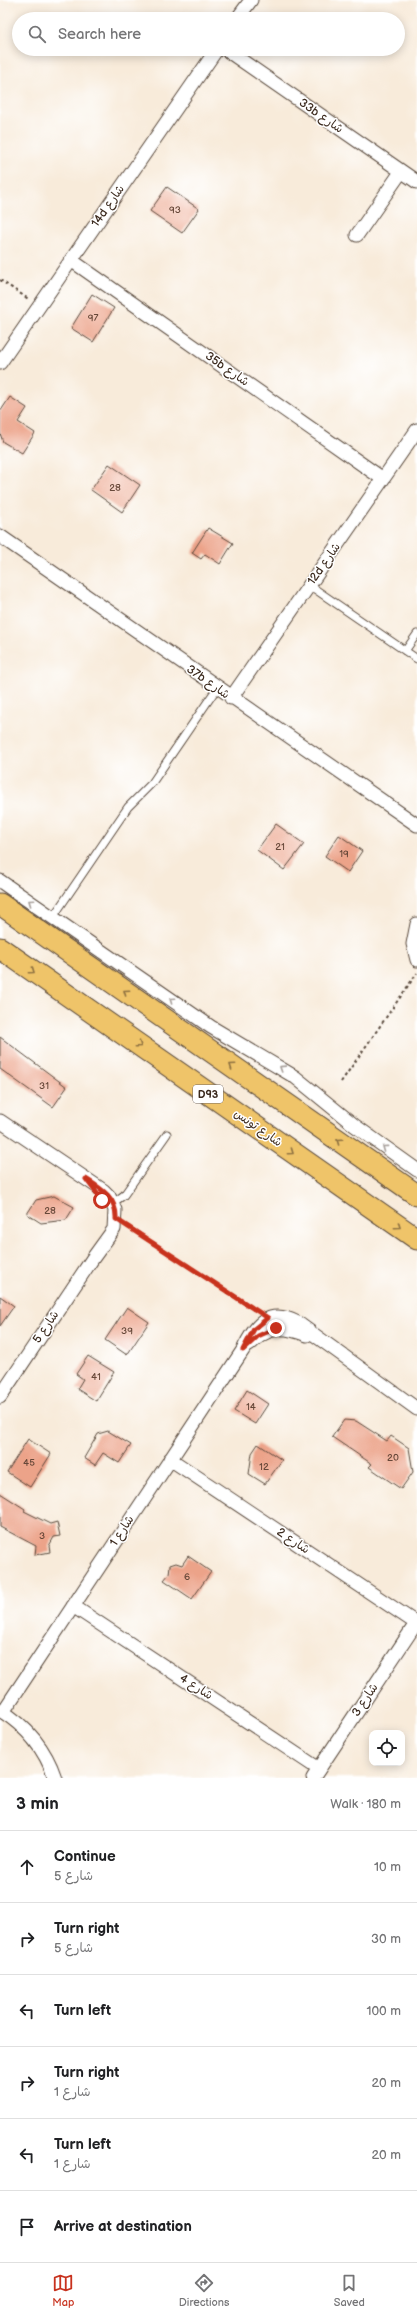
<!DOCTYPE html>
<meta charset="utf-8">
<style>
body{margin:0;font-family:"Balsamiq Sans","Playpen Sans Arabic",sans-serif;background:#f6f6f6;color:#202124}
.controls{position:absolute;right:12px;bottom:12px;display:grid;overflow:hidden;border-radius:8px;box-shadow:0 2px 10px #0003}
.controls button{width:36px;height:36px;display:grid;place-items:center;padding:0;border:0;border-bottom:1px solid #e0e0e0;background:#fff;color:#202124;font:20px sans-serif}
.stop{position:absolute;width:12px;height:12px;margin:-9px;border:3px solid #c8321e;border-radius:50%;background:#fff}
.stop.end{background:#c8321e;border-color:#fff;box-shadow:0 1px 4px #0008}
.list{margin:0;padding:0;list-style:none}
h2{display:flex;justify-content:space-between;align-items:center;height:52px;margin:0;padding:0 16px;font-size:17px}
h2 small{font-size:13px;font-weight:400;color:#757577}
.list li{display:grid;grid-template-columns:26px 1fr auto;gap:12px;align-items:center;box-sizing:border-box;height:72px;padding:0 16px;border-top:1px solid #e0e0e0}
.list b{display:block;font-size:15px;white-space:nowrap}
.list p{margin:0;font-size:13px;white-space:nowrap;color:#757577}
.list em{font-size:13px;font-style:normal;color:#757577}
.icon{flex:none;width:22px;height:22px;fill:none;stroke:currentColor;stroke-width:2;stroke-linecap:round;stroke-linejoin:round}
.map{position:relative;flex:none;width:417px;height:1778px;overflow:hidden}
.search{position:absolute;background:#fff;box-shadow:0 2px 10px #0003;left:12px;right:12px;top:12px;height:44px;display:flex;align-items:center;gap:10px;box-sizing:border-box;padding:0 14px;border-radius:22px;color:#757577;font-size:15px}
.sheet{height:484px;background:#fff}
nav{display:flex;justify-content:space-around;align-items:center;box-sizing:border-box;height:56px;border-top:1px solid #e0e0e0;background:#fff;font-size:11px;color:#757577}
nav a{display:grid;justify-items:center;gap:2px}
nav .on{color:#c8321e}
.map>svg:first-child{display:block}
.building{fill:#eca389}
.lines{fill:none;stroke-linecap:round;stroke-linejoin:round}
.service-casing{stroke:#57473a;stroke-width:9}
.minor-casing{stroke:#57473a;stroke-width:15}
.primary-casing{stroke:#57473a;stroke-width:23}
.path{stroke:#57473a;stroke-width:2;stroke-dasharray:3 3;stroke-linecap:butt}
.service{stroke:#fff;stroke-width:7}
.minor{stroke:#fff;stroke-width:13}
.primary{stroke:#efc469;stroke-width:21}
.oneway{stroke:#a79f9a}
.oneway2{stroke:#8c6f40}
.route{stroke:#c8321e;stroke-width:5}
.labels{text-anchor:middle;dominant-baseline:central;stroke-width:3;stroke-linejoin:round;paint-order:stroke}
.number-label{font-size:10px;fill:#674839}
.shield{fill:#fff;stroke:#766a62;stroke-width:1}
.shield-label{font-size:11px;font-weight:bold;fill:#3b2a1e}
.street-label{font-size:12px;fill:#3b2a1e;stroke:#fff}
</style>
<div class="map">
<svg width="417" height="1778" viewBox="0 0 417 1778">
<rect width="100%" height="100%" fill="#fff"/>
<filter id="ink" filterUnits="userSpaceOnUse"><feTurbulence type="fractalNoise" baseFrequency=".025" numOctaves="2"/><feDisplacementMap in="SourceGraphic" scale="8" xChannelSelector="R" yChannelSelector="G"/><feConvolveMatrix kernelMatrix="1 2 1 2 8 2 1 2 1" color-interpolation-filters="sRGB"/></filter>
<filter id="wash" filterUnits="userSpaceOnUse"><feTurbulence type="fractalNoise" baseFrequency=".012" numOctaves="4" result="noise"/><feDisplacementMap in="SourceGraphic" scale="16" xChannelSelector="R" yChannelSelector="G"/><feGaussianBlur stdDeviation="0.9" result="paint"/><feColorMatrix in="noise" values="0 0 0 0 0 0 0 0 0 0 0 0 0 0 0 0 0 1.4 0 .05"/><feComposite in="paint" operator="in"/></filter>
<g filter="url(#wash)">
<rect width="100%" height="100%" fill="#f8ebda"/>
<g id="blocks">
<path class="building" d="M167 187 199 209 182 233 150 211Z
M92 294 114 308 93 342 71 328Z
M10 397 27 408 18 422 35 433 22 453 3 442 0 433V412Z
M109 464 140 485 122 512 91 490Z
M208 528 233 543 220 564 205 554 201 559 192 553Z
M276 824 304 844 284 870 257 850Z
M339 835 362 851 348 872 325 856Z
M0 1037 67 1087 53 1107 0 1069Z
M54 1196 74 1207 66 1220 41 1223 27 1214 36 1200Z
M0 1296 14 1306 0 1326Z
M127 1307 149 1322 127 1355 105 1340Z
M88 1356 114 1372 96 1401 77 1389 83 1379 76 1374Z
M247 1390 268 1404 255 1424 234 1411Z
M344 1420 356 1421 387 1441 391 1436 409 1448 413 1472 401 1489 369 1467 372 1464 332 1437Z
M108 1431 131 1445 119 1463 103 1453 95 1465 84 1458 98 1434Z
M28 1439 51 1454 30 1487 7 1472Z
M258 1444 282 1460 265 1484 249 1474 252 1453Z
M0 1493 25 1509 24 1511 50 1524 57 1522 60 1536 54 1537 49 1546 50 1552 35 1555 36 1546 0 1527Z
M188 1556 211 1572 192 1599 164 1580 169 1574 170 1565 176 1563 182 1565Z"/>
</g>
</g>
<g filter="url(#ink)">
<use href="#blocks" fill-opacity="0" stroke="#57473a" stroke-width="1"/>
<g class="lines">
<g class="service-casing">
<path id="service" d="M309 585 417 659
M405 651 417 634
M53 917 128 807 152 783 217 688
M113 1203 124 1195 167 1134"/>
</g>
<g class="minor-casing">
<path id="minor" d="M237 19 251 0
M225 49 417 182
M357 235 401 172
M71 260 383 479
M0 363 217 49
M0 536 417 825
M231 698 417 430
M0 881 211 1027 295 1077 354 1125 417 1170
M417 924 413 944 417 960
M0 1121 104 1191 109 1196 115 1210 114 1229 93 1258 0 1397
M249 1345C269 1326 281 1325 307 1335
M170 1459 416 1623
M73 1606 319 1769
M0 1710C26 1726 45 1748 55 1778
M3 1712 243 1350C255 1325 268 1307 298 1323L417 1409
M313 1778 417 1622"/>
</g>
<g class="primary-casing">
<path id="primary" d="M0 904 417 1195
M0 948 417 1239"/>
</g>
<path class="path" d="M0 280 30 300
M341 1082 417 973
M127 1226 257 1311"/>
<use href="#service" class="service"/>
<use href="#minor" class="minor"/>
<use href="#primary" class="primary"/>
</g>
<defs><path id="oneway-chevron" d="M-2-3.5L2.5 0L-2 3.5" fill="none" stroke-width="1.6" stroke-linecap="round" stroke-linejoin="round"/></defs>
<g class="oneway">
<use href="#oneway-chevron" transform="translate(31 902) rotate(-145)"/>
<use href="#oneway-chevron" transform="translate(172 1000) rotate(-145)"/>
<use href="#oneway-chevron" transform="translate(282 1068) rotate(-147)"/>
<use href="#oneway-chevron" transform="translate(385 1148) rotate(-144)"/>
</g>
<g class="oneway2">
<use href="#oneway-chevron" transform="translate(32 971) rotate(35)"/>
<use href="#oneway-chevron" transform="translate(126 992) rotate(-145)"/>
<use href="#oneway-chevron" transform="translate(139 1045) rotate(35)"/>
<use href="#oneway-chevron" transform="translate(232 1066) rotate(-145)"/>
<use href="#oneway-chevron" transform="translate(339 1141) rotate(-145)"/>
<use href="#oneway-chevron" transform="translate(291 1152) rotate(35)"/>
<use href="#oneway-chevron" transform="translate(398 1226) rotate(35)"/>
</g>
</g>
<g class="lines" filter="url(#ink)">
<path class="route" d="M102 1200 86 1179C102 1189 117 1198 116 1219L268 1318 254 1329 243 1350 258 1336 276 1328"/>
</g>
<g class="labels">
<g class="number-label">
<text x="175" y="210">93</text>
<text x="93" y="318">97</text>
<text x="115" y="488">28</text>
<text x="280" y="847">21</text>
<text x="344" y="854">19</text>
<text x="44" y="1086">31</text>
<text x="50" y="1211">28</text>
<text x="127" y="1331">39</text>
<text x="96" y="1377">41</text>
<text x="251" y="1407">14</text>
<text x="393" y="1458">20</text>
<text x="29" y="1463">45</text>
<text x="264" y="1467">12</text>
<text x="42" y="1536">3</text>
<text x="187" y="1577">6</text>
</g>
<rect class="shield" x="193" y="1085" width="30" height="18" rx="3"/>
<g class="shield-label">
<text x="208" y="1094">D93</text>
</g>
<g class="street-label">
<text transform="translate(321 116) rotate(35)">33b شارع</text>
<text transform="translate(108 206) rotate(-55)">14d شارع</text>
<text transform="translate(227 369) rotate(35)">35b شارع</text>
<text transform="translate(324 564) rotate(-55)">12d شارع</text>
<text transform="translate(208 682) rotate(35)">37b شارع</text>
<text transform="translate(258 1128) rotate(35)">شارع تونس</text>
<text transform="translate(46 1327) rotate(-56)">شارع 5</text>
<text transform="translate(122 1531) rotate(-57)">شارع 1</text>
<text transform="translate(293 1541) rotate(34)">شارع 2</text>
<text transform="translate(196 1687) rotate(33)">شارع 4</text>
<text transform="translate(365 1700) rotate(-56)">شارع 3</text>
</g>
</g>
</svg>
<div class="controls">
<button><svg class="icon" aria-label="locate" viewBox="0 0 24 24"><circle cx="12" cy="12" r="6"/><path d="M12 2v4M12 18v4M2 12h4M18 12h4"/></svg></button>
</div>
<div class="stop" style="left:102px;top:1200px"></div>
<div class="stop end" style="left:276px;top:1328px"></div>
<div class="search"><svg class="icon" aria-label="search" viewBox="0 0 24 24"><circle cx="10" cy="10" r="6"/><path d="M15 15l6 6"/></svg>Search here</div>
</div>
<section class="sheet">
<h2>3 min<small>Walk · 180 m</small></h2>
<ul class="list">
<li><svg class="icon" aria-label="ahead" viewBox="0 0 24 24"><path d="M12 20V5M6 11l6-6 6 6"/></svg><div><b>Continue</b><p>شارع 5</p></div><em>10 m</em></li>
<li><svg class="icon" aria-label="right" viewBox="0 0 24 24"><path d="M7 20v-9h11M14 6l5 5-5 5"/></svg><div><b>Turn right</b><p>شارع 5</p></div><em>30 m</em></li>
<li><svg class="icon" aria-label="left" viewBox="0 0 24 24"><path d="M17 20v-9H6M10 6l-5 5 5 5"/></svg><div><b>Turn left</b></div><em>100 m</em></li>
<li><svg class="icon" aria-label="right" viewBox="0 0 24 24"><path d="M7 20v-9h11M14 6l5 5-5 5"/></svg><div><b>Turn right</b><p>شارع 1</p></div><em>20 m</em></li>
<li><svg class="icon" aria-label="left" viewBox="0 0 24 24"><path d="M17 20v-9H6M10 6l-5 5 5 5"/></svg><div><b>Turn left</b><p>شارع 1</p></div><em>20 m</em></li>
<li><svg class="icon" aria-label="arrive" viewBox="0 0 24 24"><path d="M6 21V4h12l-3 4 3 4H6"/></svg><div><b>Arrive at destination</b></div></li>
</ul>
</section>
<nav>
<a class="on"><svg class="icon" aria-label="map" viewBox="0 0 24 24"><path d="M3 6l6-2 6 2 6-2v14l-6 2-6-2-6 2zM9 4v14M15 6v14"/></svg>Map</a>
<a><svg class="icon" aria-label="directions" viewBox="0 0 24 24"><path d="M12 3l9 9-9 9-9-9zM9 14v-3h6M13 9l2 2-2 2"/></svg>Directions</a>
<a><svg class="icon" aria-label="saved" viewBox="0 0 24 24"><path d="M7 4h10v16l-5-4-5 4z"/></svg>Saved</a>
</nav>
